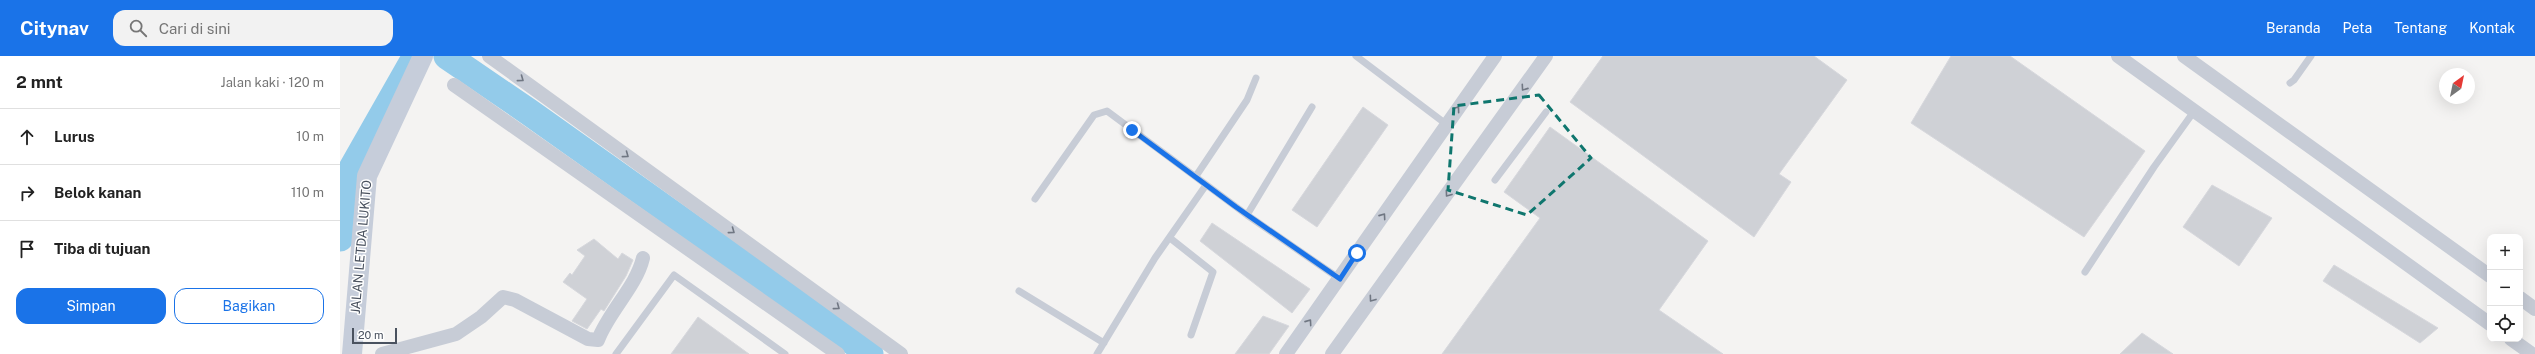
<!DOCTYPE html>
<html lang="id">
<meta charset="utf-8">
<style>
body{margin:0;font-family:"Public Sans",sans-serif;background:#f2f2f2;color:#222}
.controls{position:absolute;right:12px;bottom:12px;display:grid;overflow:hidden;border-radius:8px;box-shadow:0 4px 16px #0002}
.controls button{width:36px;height:36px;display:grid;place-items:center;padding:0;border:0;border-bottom:1px solid #e0e0e0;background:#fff;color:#222;font:20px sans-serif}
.compass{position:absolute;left:2099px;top:12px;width:36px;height:36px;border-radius:50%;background:#fff;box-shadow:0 4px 16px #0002;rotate:33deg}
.scale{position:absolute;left:12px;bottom:10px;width:45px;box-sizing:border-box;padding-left:4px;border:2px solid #4a525f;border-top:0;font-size:11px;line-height:14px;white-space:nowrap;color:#4a525f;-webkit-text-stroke:3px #fff;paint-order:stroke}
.stop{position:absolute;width:12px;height:12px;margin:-9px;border:3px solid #1a73e8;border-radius:50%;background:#fff}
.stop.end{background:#1a73e8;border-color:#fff;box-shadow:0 1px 4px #0008}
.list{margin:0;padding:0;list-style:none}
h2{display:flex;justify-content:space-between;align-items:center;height:52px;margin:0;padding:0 16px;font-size:17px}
h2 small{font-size:13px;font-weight:400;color:#767676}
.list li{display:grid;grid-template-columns:26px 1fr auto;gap:12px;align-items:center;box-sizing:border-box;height:56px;padding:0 16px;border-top:1px solid #e0e0e0}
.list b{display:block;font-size:15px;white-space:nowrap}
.list em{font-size:13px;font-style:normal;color:#767676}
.actions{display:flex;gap:8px;padding:12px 16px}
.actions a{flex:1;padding:9px 0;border:1px solid #1a73e8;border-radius:12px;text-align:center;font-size:14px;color:#1a73e8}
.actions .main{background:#1a73e8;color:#fff}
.icon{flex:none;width:22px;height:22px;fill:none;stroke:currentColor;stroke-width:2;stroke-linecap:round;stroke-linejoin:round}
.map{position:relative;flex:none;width:2195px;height:298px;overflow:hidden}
header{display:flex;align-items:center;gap:24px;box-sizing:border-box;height:56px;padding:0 20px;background:#1a73e8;color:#fff}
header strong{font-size:19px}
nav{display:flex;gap:22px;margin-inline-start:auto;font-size:14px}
.search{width:280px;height:36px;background:#f2f2f2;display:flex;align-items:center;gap:10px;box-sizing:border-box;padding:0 14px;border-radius:12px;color:#767676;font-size:15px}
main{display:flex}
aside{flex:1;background:#fff}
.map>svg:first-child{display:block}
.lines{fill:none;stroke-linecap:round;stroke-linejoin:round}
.river{stroke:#93cbea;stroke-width:27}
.building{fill:#cfd1d6;stroke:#d7d8dd}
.lane{stroke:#c7ccd6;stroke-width:7}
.street{stroke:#c7ccd6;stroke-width:14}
.secondary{stroke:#c6cdda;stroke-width:20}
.oneway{stroke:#707783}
.route{stroke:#1a73e8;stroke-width:5}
.marked{fill:none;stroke:#0f766e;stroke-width:3;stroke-dasharray:8 5;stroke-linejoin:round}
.labels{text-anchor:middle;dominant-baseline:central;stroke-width:3;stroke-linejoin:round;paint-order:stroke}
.street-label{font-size:13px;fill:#4a525f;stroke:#fff}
</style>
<header>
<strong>Citynav</strong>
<div class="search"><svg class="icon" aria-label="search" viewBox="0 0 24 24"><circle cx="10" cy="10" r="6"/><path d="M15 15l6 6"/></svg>Cari di sini</div>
<nav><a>Beranda</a><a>Peta</a><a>Tentang</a><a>Kontak</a></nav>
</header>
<main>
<aside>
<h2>2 mnt<small>Jalan kaki · 120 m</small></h2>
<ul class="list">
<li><svg class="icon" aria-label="ahead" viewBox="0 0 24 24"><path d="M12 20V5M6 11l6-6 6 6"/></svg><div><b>Lurus</b></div><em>10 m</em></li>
<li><svg class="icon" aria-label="right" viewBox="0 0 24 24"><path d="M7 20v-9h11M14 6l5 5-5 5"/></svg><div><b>Belok kanan</b></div><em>110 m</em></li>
<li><svg class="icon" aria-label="arrive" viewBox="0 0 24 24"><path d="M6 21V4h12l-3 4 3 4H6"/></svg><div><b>Tiba di tujuan</b></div></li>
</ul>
<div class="actions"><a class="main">Simpan</a><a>Bagikan</a></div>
</aside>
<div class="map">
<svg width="2195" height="298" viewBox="0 0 2195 298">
<rect width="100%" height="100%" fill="#f4f3f2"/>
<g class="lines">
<path class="river" d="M107 0 189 56 530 298
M0 182 11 114 73 5"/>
</g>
<path class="building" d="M1263 0H1474L1507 24 1439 118 1451 126 1414 181 1230 46Z
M1611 0H1670L1805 95 1744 181 1571 67Z
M1023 51 1048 69 977 171 952 154Z
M1210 71 1368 185 1319 254 1383 298H1102L1200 162 1164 136Z
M1872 129 1932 162 1899 210 1843 171Z
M872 167 970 233 952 257 860 185Z
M254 183 278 203 282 197 293 204 286 220 264 255 261 253 247 273 232 265 247 243 223 226 230 217 232 219 245 200 237 194Z
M1994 209 2098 272 2080 287 1983 225Z
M923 260 949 270 929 298H895Z
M358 261 409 298H331Z
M1802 277 1833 298H1780Z"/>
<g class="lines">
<path class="lane" d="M1016 0 1106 68
M1950 27 1954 24 1971 0
M856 120 907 44 916 22
M1155 124 1206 56
M695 143 754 59 767 55 907 159 1000 223
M907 159 972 51
M830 182 873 216 851 279
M1745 216 1814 111 1855 54
M679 235 764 287
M276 298 334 219 445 298
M757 298 815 202 866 129"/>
<path class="street" d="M149 0 561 298
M1778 0 2150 268
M1844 0 2150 220
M114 29 498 298
M2180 242 2195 253
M2171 283 2192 298
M42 298 116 278 141 261 163 241 175 244 248 283 258 284C269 255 296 231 303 202
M946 298 1155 0
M992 298 1206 0"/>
<path class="secondary" d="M12 298 27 120 83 0"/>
</g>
<defs><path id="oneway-chevron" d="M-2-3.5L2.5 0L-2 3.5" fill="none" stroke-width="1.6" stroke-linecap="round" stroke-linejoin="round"/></defs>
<g class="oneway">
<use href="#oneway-chevron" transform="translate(181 23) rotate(36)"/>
<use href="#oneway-chevron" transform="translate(1184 32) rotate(125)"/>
<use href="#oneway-chevron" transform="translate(1117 53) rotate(-54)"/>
<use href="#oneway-chevron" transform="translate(286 99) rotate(36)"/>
<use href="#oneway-chevron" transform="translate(1108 138) rotate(126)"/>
<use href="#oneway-chevron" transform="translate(1043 160) rotate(-55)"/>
<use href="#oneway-chevron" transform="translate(392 175) rotate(36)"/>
<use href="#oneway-chevron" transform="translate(1032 243) rotate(126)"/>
<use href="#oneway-chevron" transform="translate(497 251) rotate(36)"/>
<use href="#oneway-chevron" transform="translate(969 266) rotate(-55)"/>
</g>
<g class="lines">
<path class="route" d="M792 74 896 151 1000 223 1017 197"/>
</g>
<path class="marked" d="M1199 39 1251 102 1187 159 1108 134 1114 50Z"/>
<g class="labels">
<g class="street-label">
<text transform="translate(21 191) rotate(-85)">JALAN LETDA LUKITO</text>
</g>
</g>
</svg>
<div class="controls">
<button>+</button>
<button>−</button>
<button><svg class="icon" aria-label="locate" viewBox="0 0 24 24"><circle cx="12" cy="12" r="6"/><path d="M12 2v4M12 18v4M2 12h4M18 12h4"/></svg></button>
</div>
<svg class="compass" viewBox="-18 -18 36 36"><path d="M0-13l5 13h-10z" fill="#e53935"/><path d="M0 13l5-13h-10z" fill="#767676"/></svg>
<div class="scale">20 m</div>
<div class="stop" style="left:1017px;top:197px"></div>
<div class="stop end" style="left:792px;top:74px"></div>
</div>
</main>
